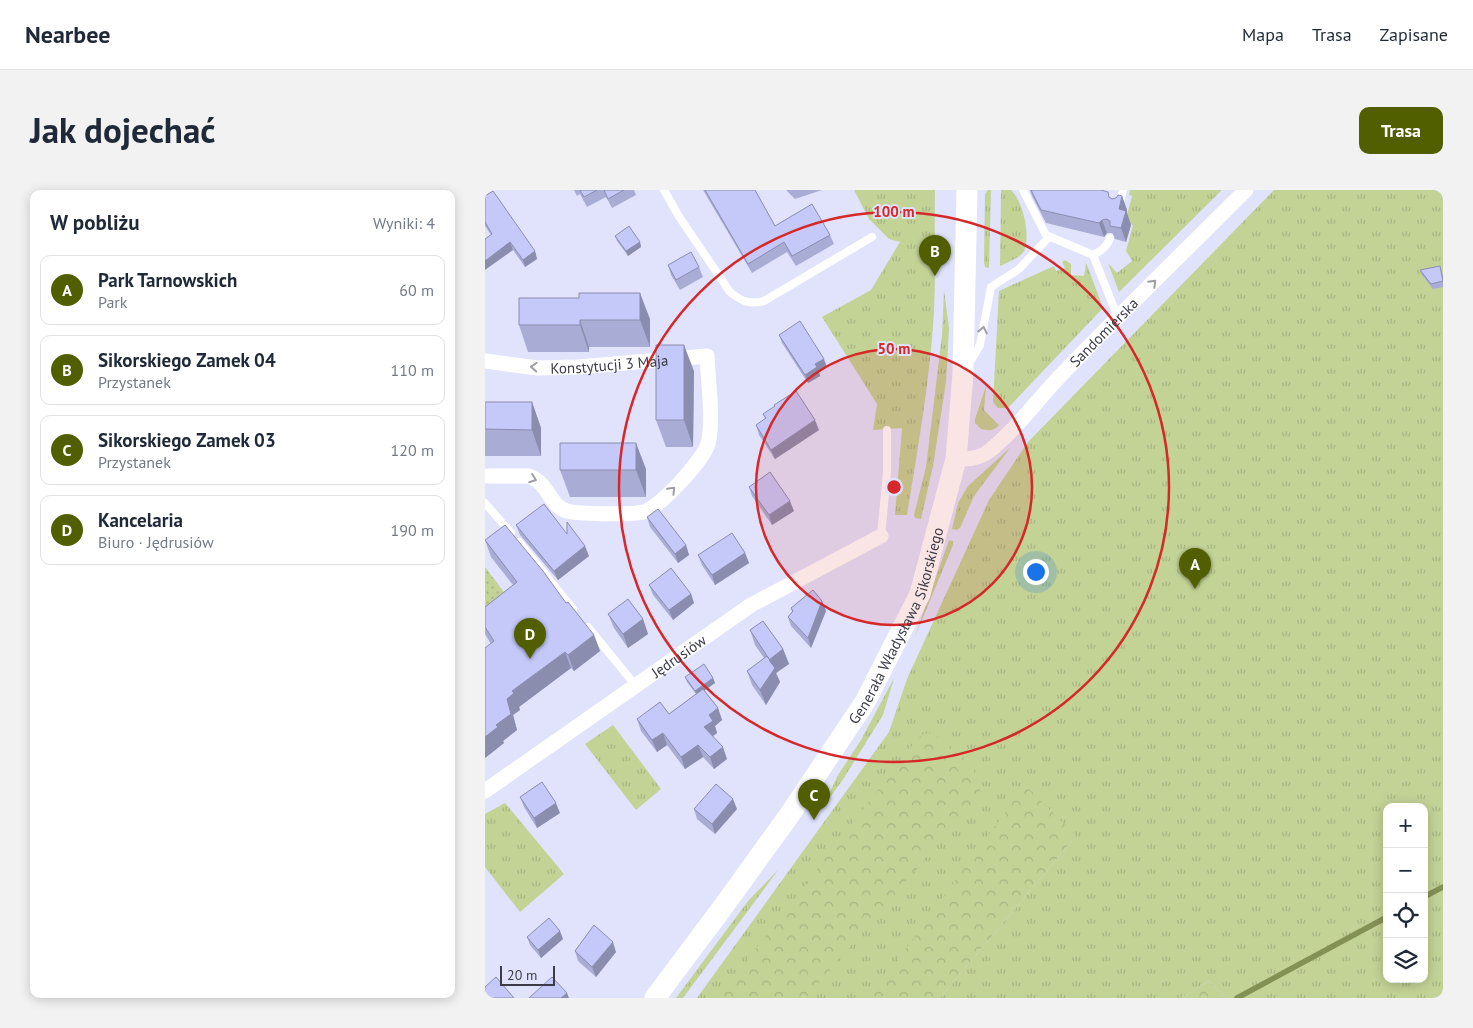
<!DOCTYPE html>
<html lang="pl">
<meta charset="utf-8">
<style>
body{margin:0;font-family:"PT Sans",sans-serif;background:#f2f2f3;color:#1f2937}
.controls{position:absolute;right:15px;bottom:15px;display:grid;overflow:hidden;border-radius:10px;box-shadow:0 2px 12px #0003}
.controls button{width:45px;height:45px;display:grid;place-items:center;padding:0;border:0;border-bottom:1px solid #e0e1e3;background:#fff;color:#1f2937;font:25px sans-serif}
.scale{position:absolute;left:15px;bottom:12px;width:55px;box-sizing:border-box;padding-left:5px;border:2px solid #3b3c48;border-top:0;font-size:14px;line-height:18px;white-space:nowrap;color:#3b3c48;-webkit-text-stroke:4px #e1e3fd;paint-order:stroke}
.you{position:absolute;left:550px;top:381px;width:18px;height:18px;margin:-12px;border:4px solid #fff;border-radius:50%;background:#1a73e8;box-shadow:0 0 0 8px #1a73e833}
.badge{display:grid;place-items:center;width:32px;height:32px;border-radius:50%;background:#515f00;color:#fff;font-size:16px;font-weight:700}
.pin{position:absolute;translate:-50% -41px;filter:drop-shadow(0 1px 2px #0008)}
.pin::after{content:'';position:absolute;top:26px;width:18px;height:15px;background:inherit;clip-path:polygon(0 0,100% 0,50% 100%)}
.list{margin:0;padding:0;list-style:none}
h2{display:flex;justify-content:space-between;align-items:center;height:65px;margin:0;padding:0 20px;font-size:21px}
h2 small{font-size:16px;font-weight:400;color:#747a83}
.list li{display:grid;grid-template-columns:32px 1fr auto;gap:15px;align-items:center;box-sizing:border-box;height:70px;margin:0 10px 10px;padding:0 10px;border:1px solid #e0e1e3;border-radius:10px}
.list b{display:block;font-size:19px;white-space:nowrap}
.list p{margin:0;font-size:16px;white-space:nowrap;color:#747a83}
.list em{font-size:16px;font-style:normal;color:#747a83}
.icon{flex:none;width:28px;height:28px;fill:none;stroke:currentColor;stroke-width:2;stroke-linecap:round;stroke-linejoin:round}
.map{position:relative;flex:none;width:958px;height:808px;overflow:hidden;border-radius:10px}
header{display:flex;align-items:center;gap:30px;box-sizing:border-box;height:70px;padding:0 25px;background:#fff;border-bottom:1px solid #e0e1e3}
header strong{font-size:24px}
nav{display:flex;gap:28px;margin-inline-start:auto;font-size:18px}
.intro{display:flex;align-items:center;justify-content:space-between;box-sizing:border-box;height:120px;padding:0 30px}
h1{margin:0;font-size:35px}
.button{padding:12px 22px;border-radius:10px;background:#515f00;color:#fff;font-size:18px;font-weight:700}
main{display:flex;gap:30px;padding:0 30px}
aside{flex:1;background:#fff;border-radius:10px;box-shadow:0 2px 12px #0003}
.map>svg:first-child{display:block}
.grass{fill:url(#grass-tufts);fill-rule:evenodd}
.forest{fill:url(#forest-crowns)}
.garden{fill:url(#garden-dots)}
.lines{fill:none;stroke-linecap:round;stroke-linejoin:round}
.stream{stroke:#849155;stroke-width:5.5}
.lane{stroke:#fff;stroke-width:8}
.street{stroke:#fff;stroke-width:15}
.secondary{stroke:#fff;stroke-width:21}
.wall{fill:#a9add6}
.shaded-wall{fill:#8a8dae}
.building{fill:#c5c9f9;stroke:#8a8dae}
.oneway{stroke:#9d9ea4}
.ring{fill:none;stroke:#d62828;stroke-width:2.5}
.labels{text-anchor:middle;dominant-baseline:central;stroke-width:4;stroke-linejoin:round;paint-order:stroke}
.street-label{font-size:15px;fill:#3b3c48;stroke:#e1e3fd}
.centre{fill:#d62828;stroke:#e1e3fd;stroke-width:2.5}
.ring-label{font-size:15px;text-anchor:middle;font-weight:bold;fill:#d62828;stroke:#e1e3fd;stroke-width:4;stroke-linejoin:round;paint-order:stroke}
</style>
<header>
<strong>Nearbee</strong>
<nav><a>Mapa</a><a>Trasa</a><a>Zapisane</a></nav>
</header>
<div class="intro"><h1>Jak dojechać</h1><a class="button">Trasa</a></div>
<main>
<aside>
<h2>W pobliżu<small>Wyniki: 4</small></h2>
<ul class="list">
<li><span class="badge">A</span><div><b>Park Tarnowskich</b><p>Park</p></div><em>60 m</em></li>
<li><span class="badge">B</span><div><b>Sikorskiego Zamek 04</b><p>Przystanek</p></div><em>110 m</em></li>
<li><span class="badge">C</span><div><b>Sikorskiego Zamek 03</b><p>Przystanek</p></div><em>120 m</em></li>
<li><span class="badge">D</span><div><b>Kancelaria</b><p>Biuro · Jędrusiów</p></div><em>190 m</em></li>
</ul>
</aside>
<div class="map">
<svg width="958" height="808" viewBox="0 0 958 808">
<defs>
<pattern id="grass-tufts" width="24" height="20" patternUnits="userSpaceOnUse" patternTransform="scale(1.25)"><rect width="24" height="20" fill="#c3d295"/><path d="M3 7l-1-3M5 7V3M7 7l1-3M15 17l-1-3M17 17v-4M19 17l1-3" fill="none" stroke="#a8b582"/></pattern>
<pattern id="forest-crowns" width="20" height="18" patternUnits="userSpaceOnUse" patternTransform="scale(1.25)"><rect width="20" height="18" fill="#c3d295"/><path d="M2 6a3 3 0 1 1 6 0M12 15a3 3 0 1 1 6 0" fill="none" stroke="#a8b582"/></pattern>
<pattern id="garden-dots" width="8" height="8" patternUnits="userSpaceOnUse" patternTransform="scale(1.25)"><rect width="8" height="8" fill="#c3d295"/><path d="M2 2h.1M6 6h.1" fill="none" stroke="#a8b582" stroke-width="1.8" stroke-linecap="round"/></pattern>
</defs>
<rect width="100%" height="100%" fill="#e1e3fd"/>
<path class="grass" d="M369 0H450C449 40 451 81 449 122 445 190 433 257 422 325H410L417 238 388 240 392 214 337 127 386 100 415 52 404 49 384 29Z
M503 0H506L504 78 500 77 499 72 500 4Z
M516 0H526C538 11 546 46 539 61 534 69 523 72 515 76Z
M645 0H737L634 102 623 73 632 83 647 71 641 61 648 35 640 32 647 6 644 5Z
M789 0H958V808H742L724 791 696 808H455L591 646 385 808H212L404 542 422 489 504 310 543 252ZM902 617H939V789H902Z
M580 70 586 74V85L599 86 601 73 602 75 618 118 523 218H513L508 212 514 101 569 76 571 81 580 78 577 72Z
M459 100 464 138 461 192 448 276 436 329 430 328 429 325 441 277 457 145Z
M501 196 499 220 514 235C509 241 504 241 496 239L490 233V229Z
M525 258 489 306 475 338 472 340 467 339 473 313 483 296Z
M464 350 468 351V355L429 449Z
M409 488 398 525 359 588 338 617 353 585 376 550Z
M128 535 176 599 151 620 100 554Z
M20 613 79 684 35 722 0 677V624Z
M294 679 198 808H191L263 711Z"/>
<path class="forest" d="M447 543 467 557 487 574 496 604 321 808H233L432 549 438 544Z
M540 595 591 646 455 808H385Z
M724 791 742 808H696Z"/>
<path class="garden" d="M0 377 22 406 0 422Z"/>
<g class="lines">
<path class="stream" d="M939 707 958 697
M752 808 902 727"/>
<path class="lane" d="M179 0 193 25 245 102C256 111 265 115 279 111L387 47
M538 0 561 45 608 65 633 128
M634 15 638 0
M608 65C616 61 622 57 625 48
M484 174 495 155 506 97 534 79 564 47
M0 313 26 343
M396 346 402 283V240
M34 352 88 419
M103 437 151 496"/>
<g class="street">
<path id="s1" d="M0 171 52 178 93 177 222 166C223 191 229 231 223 254 218 270 175 318 158 322 148 325 91 324 82 321 64 316 65 294 44 286H0"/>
<path id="s2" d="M471 269C483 269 494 269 504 261 533 238 554 207 580 181 639 120 701 60 761 0"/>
<path id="s3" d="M0 601 266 415 396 346"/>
</g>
<path class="secondary" id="s4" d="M170 808 235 721 303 627 380 512 435 404 471 269 478 184 482 0"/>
</g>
<path class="wall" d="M89 0H149L151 5 127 18 121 7 102 17 95 4 92 6Z
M218 0H270L290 36 345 45 349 54 311 76 302 62 267 83Z
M301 0H337L310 9Z
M545 0H616L627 9 637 6 642 20V23L646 35 641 52 630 49 628 44 627 43H622L619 47 561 33 547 6Z
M0 6 50 61 52 69 40 77 28 60 6 45 0 36Z
M130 46 155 52 156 57 143 66 132 51Z
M183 75 214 77 218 87 195 100 186 85Z
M955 76 958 86V97L948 99 937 85 935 80Z
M94 108 165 129V157H104V162H43L34 135Z
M294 145 342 177 334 182 335 186 323 193 297 153Z
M209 181 208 257H181L171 230Z
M0 212H47L56 238V266H0Z
M278 224 334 240 290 269 274 245 271 235 280 229Z
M161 279V307H85L75 280Z
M264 297 309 321 287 335 267 306Z
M162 327 201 355 204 365 193 373 165 337Z
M31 335 82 344 104 366 73 390 35 345Z
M0 350 81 413 109 445 115 461 89 481 86 478 34 517 35 520 28 525 32 540 18 551 19 553 0 568 6 454 0 444V417L28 395 6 367Z
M260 363 264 373 230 395 217 375 213 365Z
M164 395 206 404 209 413 188 430 168 405Z
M337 411 341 421 326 458 306 436 303 427 307 422 306 418Z
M123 424 158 429 163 444 143 458 129 438Z
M265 440 298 459 304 474 291 483 295 492 281 515 267 495 262 481 279 468 270 455Z
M200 487 228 488 230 493 219 500 233 518 237 530 230 536 232 543 228 546 242 569 229 579 218 567 200 579 182 555 172 562 156 541 152 529 184 524 211 504 202 492Z
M35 607 75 623 52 638 39 617Z
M209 619H252L230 644 212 629Z
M42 747 78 749 56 768 45 755Z
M90 761 131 762 111 787 93 771Z"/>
<path class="shaded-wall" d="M637 6 642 20V23L646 35 641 52 636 38 634 19Z
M617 30 622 43 619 47 614 33Z
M25 52 28 60 0 80V71Z
M155 52 156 57 143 66 141 61Z
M50 61 52 69 40 77 38 70Z
M155 103 165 129V157L155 130Z
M95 130 104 157V162L95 135Z
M199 155 209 181 208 257 199 230Z
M339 169 342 177 334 182 335 186 323 193 320 185 330 174Z
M47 212 56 238V266L47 240Z
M330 230 334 240 290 269 286 260Z
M151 253 161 279V307L151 280Z
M305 311 309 321 287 335 284 325Z
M201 355 204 365 193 373 190 364Z
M100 356 104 366 73 390 69 381Z
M260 363 264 373 230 395 227 385Z
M206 404 209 413 188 430 184 420Z
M337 411 341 421 326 458 323 448Z
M158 429 163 444 143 458 138 444Z
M109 445 115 461 89 481 83 465Z
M298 459 304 474 291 483 295 492 281 515 275 500 284 470Z
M80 462 86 478 34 517 35 520 28 525 32 540 18 551 19 553 0 568V547L11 535 22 509 27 501Z
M228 488 230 493 212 506 210 501Z
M233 518 237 530 230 536 232 543 224 549 219 537 224 525Z
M178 543 182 555 172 562 167 550Z
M213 555 218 567 200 579 196 567Z
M238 557 242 569 229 579 225 567Z
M248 609 252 619 230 644 227 634Z
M71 613 75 623 52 638 49 628Z
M75 741 78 749 56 768 53 760Z
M128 752 131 762 111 787 107 777Z
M82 803 84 808H76Z"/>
<path class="building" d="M95 0H112L99 7Z
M119 0H139L123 9Z
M220 0H270L290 36 327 14 345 45 307 66 299 52 263 74Z
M546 0H616L623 2 624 7 627 9 631 8 633 5 637 6 634 19 641 21 636 38 625 36V31L622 29 617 30 614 33 556 20Z
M8 1 50 61 38 70 25 52 0 71V49L7 44 0 32V6Z
M144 36 155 52 141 61 130 46Z
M206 62 214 77 191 90 183 75Z
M955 76 958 91 946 94 935 80Z
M94 103H155V130H95V135H34V108H94Z
M315 131 339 169 330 174 332 177 320 185 294 145Z
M171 155H199V230H171Z
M311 201 330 230 286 260 271 235 281 228 278 224 290 216 289 215Z
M0 212H47V240L0 239Z
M75 253H151V280H75Z
M285 282 305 311 284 325 264 297Z
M59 314 82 344V332L100 356 69 381 31 335Z
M173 319 201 355 190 364 162 327Z
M20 335 58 381 81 413 83 412 109 445 83 465 80 462 27 501 29 503 22 509 26 524 11 535 13 537 0 547V458L9 451 0 437V417L32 392 0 350Z
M247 343 260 363 227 385 213 365Z
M186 378 206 404 184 420 164 395Z
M328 400 337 411 323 448 303 427 308 421 306 418Z
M143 409 158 429 138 444 123 424Z
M278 431 298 459 284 470 290 478 275 500 262 481 282 466 284 469 265 440Z
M219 474 228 488 210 501 200 487Z
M218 499 233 518 224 525 228 531 219 537 238 557 225 567 213 555 196 567 178 543 167 550 152 529 175 512 184 524Z
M57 592 71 613 49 628 35 607Z
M231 594 248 609 227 634 209 619Z
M64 728 75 741 53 760 42 747Z
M109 735 128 752 107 777 90 761Z
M11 787 29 808H0V797Z
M67 787 82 803 76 808H44Z"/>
<defs><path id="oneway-chevron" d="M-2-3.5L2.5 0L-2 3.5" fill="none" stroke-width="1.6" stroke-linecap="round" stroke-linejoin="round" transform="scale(1.25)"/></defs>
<g class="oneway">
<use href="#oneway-chevron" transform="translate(668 93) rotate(-45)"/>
<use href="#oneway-chevron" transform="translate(498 140) rotate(-78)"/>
<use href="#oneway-chevron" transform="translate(49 177) rotate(-177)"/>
<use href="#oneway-chevron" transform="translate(48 289) rotate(20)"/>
<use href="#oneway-chevron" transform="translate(187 300) rotate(-46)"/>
</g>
<circle cx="409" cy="297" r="138" fill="#d62828" fill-opacity=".12"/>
<g class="ring">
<circle cx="409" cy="297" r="138"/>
<circle cx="409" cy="297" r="275"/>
</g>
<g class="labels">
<g class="street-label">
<text stroke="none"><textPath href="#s2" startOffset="200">Sandomierska</textPath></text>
<text stroke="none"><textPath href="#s1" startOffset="125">Konstytucji 3 Maja</textPath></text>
<text stroke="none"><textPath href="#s4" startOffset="446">Generała Władysława Sikorskiego</textPath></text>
<text stroke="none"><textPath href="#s3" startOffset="236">Jędrusiów</textPath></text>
</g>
</g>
<circle cx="409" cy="297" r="8" class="centre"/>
<g class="ring-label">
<text x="409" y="27">100 m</text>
<text x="409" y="164">50 m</text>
</g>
</svg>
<div class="controls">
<button>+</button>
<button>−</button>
<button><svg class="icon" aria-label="locate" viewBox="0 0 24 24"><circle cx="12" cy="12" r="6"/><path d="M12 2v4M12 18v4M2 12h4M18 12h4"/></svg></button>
<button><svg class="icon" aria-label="layers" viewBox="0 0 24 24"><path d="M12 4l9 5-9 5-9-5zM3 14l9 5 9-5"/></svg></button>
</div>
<div class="scale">20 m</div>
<div class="you"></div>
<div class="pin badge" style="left:710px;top:399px">A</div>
<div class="pin badge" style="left:450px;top:86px">B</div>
<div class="pin badge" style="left:329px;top:630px">C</div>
<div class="pin badge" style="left:45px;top:469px">D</div>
</div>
</main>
